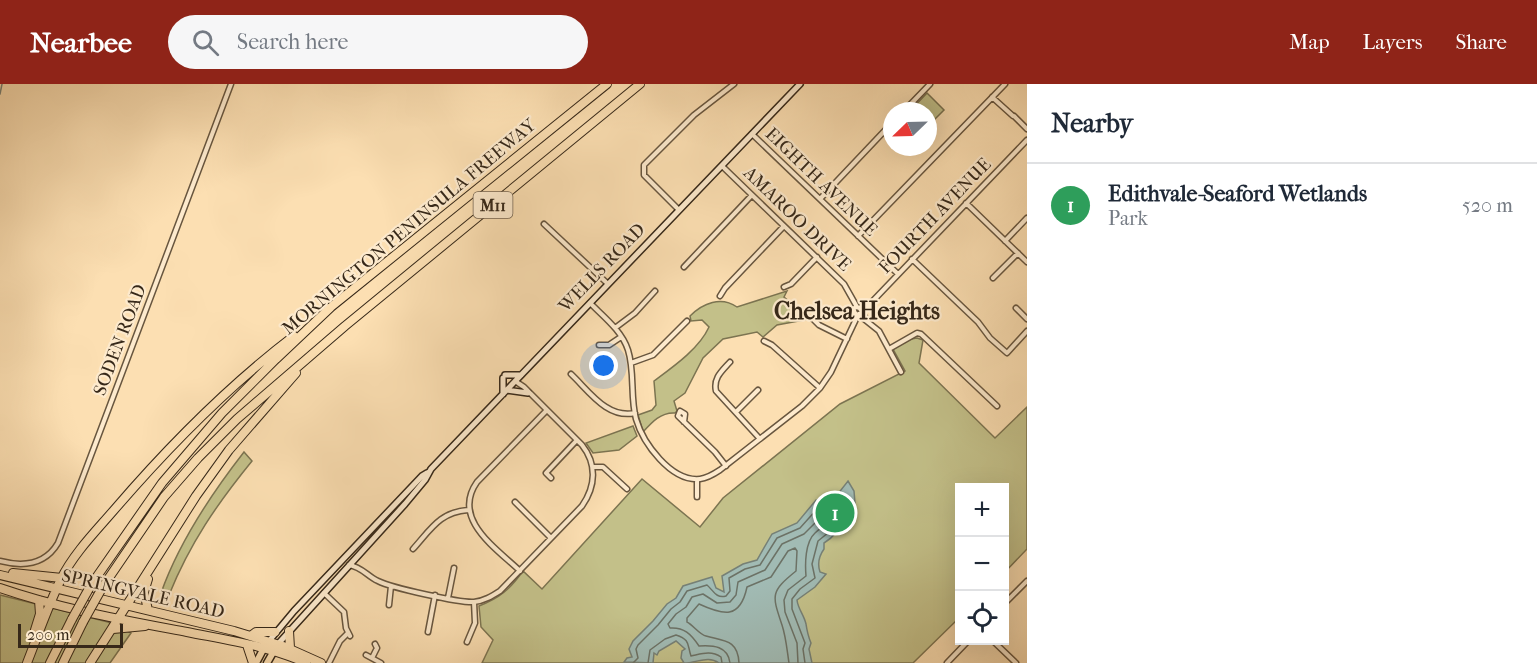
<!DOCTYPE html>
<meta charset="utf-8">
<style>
body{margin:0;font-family:"IM FELL French Canon",serif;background:#f6f6f7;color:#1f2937}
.controls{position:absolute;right:18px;bottom:18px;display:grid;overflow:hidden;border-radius:0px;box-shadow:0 6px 24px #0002}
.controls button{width:54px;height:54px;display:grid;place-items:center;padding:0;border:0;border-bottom:2px solid #e0e1e3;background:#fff;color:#1f2937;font:30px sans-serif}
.compass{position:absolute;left:883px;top:18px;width:54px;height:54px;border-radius:50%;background:#fff;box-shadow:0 6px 24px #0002;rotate:247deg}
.scale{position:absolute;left:18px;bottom:15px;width:105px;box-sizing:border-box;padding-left:6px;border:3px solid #362819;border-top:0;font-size:16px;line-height:21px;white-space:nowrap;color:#362819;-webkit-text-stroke:4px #fdeacd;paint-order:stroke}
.you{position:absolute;left:604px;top:282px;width:21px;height:21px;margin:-15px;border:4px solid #fff;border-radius:50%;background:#1a73e8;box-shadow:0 0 0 9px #1a73e833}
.badge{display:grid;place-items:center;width:39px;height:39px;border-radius:50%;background:#8f2418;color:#fff;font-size:20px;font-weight:700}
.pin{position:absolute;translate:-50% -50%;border:3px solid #fff;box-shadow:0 2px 6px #0006}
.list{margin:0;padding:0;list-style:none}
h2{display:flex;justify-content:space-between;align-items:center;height:78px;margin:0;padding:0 24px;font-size:26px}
h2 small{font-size:20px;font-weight:400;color:#747a83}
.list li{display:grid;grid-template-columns:39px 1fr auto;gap:18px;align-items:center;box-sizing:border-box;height:84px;padding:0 24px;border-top:2px solid #e0e1e3}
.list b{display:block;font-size:22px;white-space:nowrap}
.list p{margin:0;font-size:20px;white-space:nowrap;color:#747a83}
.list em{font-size:20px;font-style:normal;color:#747a83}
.icon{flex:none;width:33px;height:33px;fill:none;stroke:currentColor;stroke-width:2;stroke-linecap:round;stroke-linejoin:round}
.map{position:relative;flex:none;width:1027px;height:579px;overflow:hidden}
header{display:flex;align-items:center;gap:36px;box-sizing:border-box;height:84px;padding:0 30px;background:#8f2418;color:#fff}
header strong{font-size:28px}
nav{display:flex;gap:33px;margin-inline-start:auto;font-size:21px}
.search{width:420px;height:54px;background:#f6f6f7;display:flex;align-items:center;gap:15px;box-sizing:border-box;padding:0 21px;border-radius:33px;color:#747a83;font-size:22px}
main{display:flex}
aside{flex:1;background:#fff}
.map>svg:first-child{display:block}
.green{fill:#c3c089;stroke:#7c7451;stroke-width:1.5}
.water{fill:#a1bbb4;stroke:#768076;stroke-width:1.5}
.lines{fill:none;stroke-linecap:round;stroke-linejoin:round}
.shore{stroke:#6c7266;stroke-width:1.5}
.stream{stroke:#768076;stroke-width:1.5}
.street-casing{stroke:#68563f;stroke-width:7}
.secondary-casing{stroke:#362819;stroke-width:8}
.primary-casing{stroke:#362819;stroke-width:9}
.highway-casing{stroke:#362819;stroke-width:10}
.street{stroke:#fdeacd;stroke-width:4}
.secondary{stroke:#fdeacd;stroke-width:5}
.primary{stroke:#fcdfb2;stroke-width:6}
.highway{stroke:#fcdfb2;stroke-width:8}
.highway-bridge-casing{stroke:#362819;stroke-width:10;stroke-linecap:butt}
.highway-bridge{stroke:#fcdfb2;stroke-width:8}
.labels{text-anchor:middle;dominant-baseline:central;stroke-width:4.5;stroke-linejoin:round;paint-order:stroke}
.shield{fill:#fdeacd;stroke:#72624f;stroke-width:1.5}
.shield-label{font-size:16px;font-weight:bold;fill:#362819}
.street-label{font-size:18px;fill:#362819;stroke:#fdeacd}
.district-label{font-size:24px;font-weight:bold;fill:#362819;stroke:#fdeacd}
</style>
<header>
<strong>Nearbee</strong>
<div class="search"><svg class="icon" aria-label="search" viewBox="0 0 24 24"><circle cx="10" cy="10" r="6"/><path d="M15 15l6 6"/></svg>Search here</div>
<nav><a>Map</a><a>Layers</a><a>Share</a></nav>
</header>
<main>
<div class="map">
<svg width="1027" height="579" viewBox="0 0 1027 579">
<rect width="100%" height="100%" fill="#fcdfb2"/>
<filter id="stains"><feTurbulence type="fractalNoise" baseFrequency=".00333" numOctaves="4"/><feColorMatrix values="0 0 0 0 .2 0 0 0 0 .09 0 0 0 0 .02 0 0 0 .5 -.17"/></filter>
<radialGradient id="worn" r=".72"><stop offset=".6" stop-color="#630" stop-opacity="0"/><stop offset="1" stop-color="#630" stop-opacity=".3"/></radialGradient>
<path class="green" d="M927 9 944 26 928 42V27H910Z
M787 207 784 213 806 232H810L809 235 777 241 763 253 757 248 723 255 703 274 685 309 674 317 677 327 675 329C661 328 652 338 643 348L638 331 652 326 656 321 654 297C673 283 699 265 709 243L702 236 691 237 690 232C703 219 721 212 737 223Z
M917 254 923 256 919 279 995 354 1027 323V465L1005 488V404H960L959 534 913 579H482L493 556 481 543 479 522C500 514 510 505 523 487L542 505 642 395 700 443 723 414 840 320 905 287 893 265 911 255Z
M633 342 637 352 619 366 593 369 586 359Z
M244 368 252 377C217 420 190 459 169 511L161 509C178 461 212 409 244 368Z
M0 511 108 538 131 549 110 579H0Z"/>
<path class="water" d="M848 397 854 407 855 419C843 434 841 449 824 459V465C819 472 817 479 820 488L826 490 815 503 797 516C798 525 804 531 806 540 807 547 808 552 811 559L809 565 812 579H719C708 571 697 579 684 579L681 574 682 567 685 565 676 557 659 567 657 571 654 569 653 579 624 578 627 574 632 573 629 565 633 557 653 537 667 520 676 514 683 502 712 493 716 504 724 508 722 492 743 480 757 476 772 450 797 439 816 416 825 419 834 415Z"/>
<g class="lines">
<path class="shore" d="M633 579 638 574 636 565 638 561 658 541 671 525 680 518 687 507 707 501C713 506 716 515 726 512L730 507 729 494 745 485 760 481 777 454 800 444 818 424 828 425 847 411 849 417 841 428 834 444 818 457 812 480 815 494 800 505 792 515V525L805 559 803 565 805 579
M648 579 650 566 665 555 676 551C691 556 687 561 691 572 701 570 711 566 721 573L722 579
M730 579C728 562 713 561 699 562 691 550 684 543 670 544L668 540 676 530 686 523 692 513 703 510 717 519 730 518 736 511 738 498 765 486 782 460 804 450 821 433H827L829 435C826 443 821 443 815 449 805 458 805 480 806 492L788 506 784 516 785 528 797 559 798 579
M739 579C738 555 723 557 706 552 700 551 693 541 687 538V534L699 520C723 531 740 536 747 503L771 493 788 467 795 464 797 467 796 487C770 508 772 511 782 541 786 553 787 566 789 579"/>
<path class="stream" d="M0 10 2 0"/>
<g class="street-casing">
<path id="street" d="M992 13 1013 32
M904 27 930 0
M1014 32 1027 45
M752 50 898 190
M722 82 844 200 857 223
M820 115 892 39
M966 119 1027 178
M679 126 644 91V81L694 31 734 0
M544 140 608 200
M858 152 1005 0
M1005 157 1027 134
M912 175 978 238 990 254 1007 269 1027 247
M684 183 752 111
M993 194 1018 169
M784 203 791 200 817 173
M720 212 725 204 784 142
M590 219C604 233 622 247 628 266 635 288 630 313 636 335 643 359 671 398 700 395 708 394 714 390 720 386L802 322 820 304 831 288 858 231
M1016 224 1027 235
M860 225 867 223 1027 56
M861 229 856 231 853 225 856 223 860 224 867 237
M859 231 879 247 901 288
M813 235 819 241 847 255
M615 244 635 229 655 207
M764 257 772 261 820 304
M599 261H609L621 253
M889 265 917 249 921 250 997 322
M730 278C722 287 713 294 716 307L760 355
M631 279 653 271 687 237
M571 290C589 307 607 335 635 329
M736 328 758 306
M684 338 685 330 680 327 678 332 715 368 726 382
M593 383H603L627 405
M551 394 546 389 577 356
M697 396V413
M515 418 551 454
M413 465C431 445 440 428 468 426
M0 477C23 483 45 481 58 459L231 0
M349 481C362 483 367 492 378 497 392 504 460 519 474 518 484 517 492 512 500 507L582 422C596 402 597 380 582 361L524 303 515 297
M520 487C496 464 451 435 477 398L546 327
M324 509 344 528 346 544 350 552
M448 514 454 484
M1005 519 1027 497
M389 521 391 502
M428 548 435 511
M992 556 1016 579
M467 558 475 539 474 518
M366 571 381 579
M372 574 377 564 375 560
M329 579 340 557 348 549
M947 579 969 556"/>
</g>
<g class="secondary-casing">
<path id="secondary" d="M505 291H521
M506 306 528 309
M503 310V294
M269 557 294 527 422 392 427 389
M278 560 405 420 425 396 431 385 800 0"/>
</g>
<g class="primary-casing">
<path id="primary" d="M256 579 265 562
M267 579 275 565"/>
</g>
<g class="highway-casing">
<path id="highway" d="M13 489 62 494
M0 491 234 547 283 562 321 579
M91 501 162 399 222 329 276 275 331 223 607 0
M0 504C61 525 124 536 187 548 227 556 269 562 306 579
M102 504 164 413 198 374 237 335 345 242 640 0
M148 526 144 508 148 495
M113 545 145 542
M35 546 40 530 39 516
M289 547 290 564
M252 551 256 548H275
M247 561 253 579
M27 579C38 551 48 522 61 495 74 469 96 447 114 426 169 362 227 303 294 252
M50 579 72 535
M63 579 83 538
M90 579 196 412 229 366 296 289"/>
</g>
<use href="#street" class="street"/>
<use href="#secondary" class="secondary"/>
<use href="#primary" class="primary"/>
<use href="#highway" class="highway"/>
<g class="highway-bridge-casing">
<path id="highway-bridge" d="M72 535 91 501
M83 538 102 504"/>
</g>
<use href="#highway-bridge" class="highway-bridge"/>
</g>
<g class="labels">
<rect class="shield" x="473.5" y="108" width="39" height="26" rx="4.5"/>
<g class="shield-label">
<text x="493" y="121">M11</text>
</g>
<g class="street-label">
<text transform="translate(821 98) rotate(44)">EIGHTH AVENUE</text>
<text transform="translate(935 132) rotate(-46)">FOURTH AVENUE</text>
<text transform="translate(797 135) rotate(44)">AMAROO DRIVE</text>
<text transform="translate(409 143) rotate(-40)">MORNINGTON PENINSULA FREEWAY</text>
<text transform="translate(602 184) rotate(-46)">WELLS ROAD</text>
<text transform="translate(120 256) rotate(-69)">SODEN ROAD</text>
<text transform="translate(143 510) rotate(13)">SPRINGVALE ROAD</text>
</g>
<g class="district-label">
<text x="857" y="227">Chelsea Heights</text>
</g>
</g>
<rect width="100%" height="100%" filter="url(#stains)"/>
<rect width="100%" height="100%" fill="url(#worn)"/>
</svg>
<div class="controls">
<button>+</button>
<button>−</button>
<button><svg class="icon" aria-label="locate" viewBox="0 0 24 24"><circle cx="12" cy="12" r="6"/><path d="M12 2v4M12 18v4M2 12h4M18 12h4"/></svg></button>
</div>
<svg class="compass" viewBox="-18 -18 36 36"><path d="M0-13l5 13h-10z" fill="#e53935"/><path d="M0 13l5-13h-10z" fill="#747a83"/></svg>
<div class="scale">200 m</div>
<div class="you"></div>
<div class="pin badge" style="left:835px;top:429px;background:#2e9e5b">1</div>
</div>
<aside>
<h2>Nearby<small></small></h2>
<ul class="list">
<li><span class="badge" style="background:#2e9e5b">1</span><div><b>Edithvale-Seaford Wetlands</b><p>Park</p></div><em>520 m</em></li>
</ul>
</aside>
</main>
